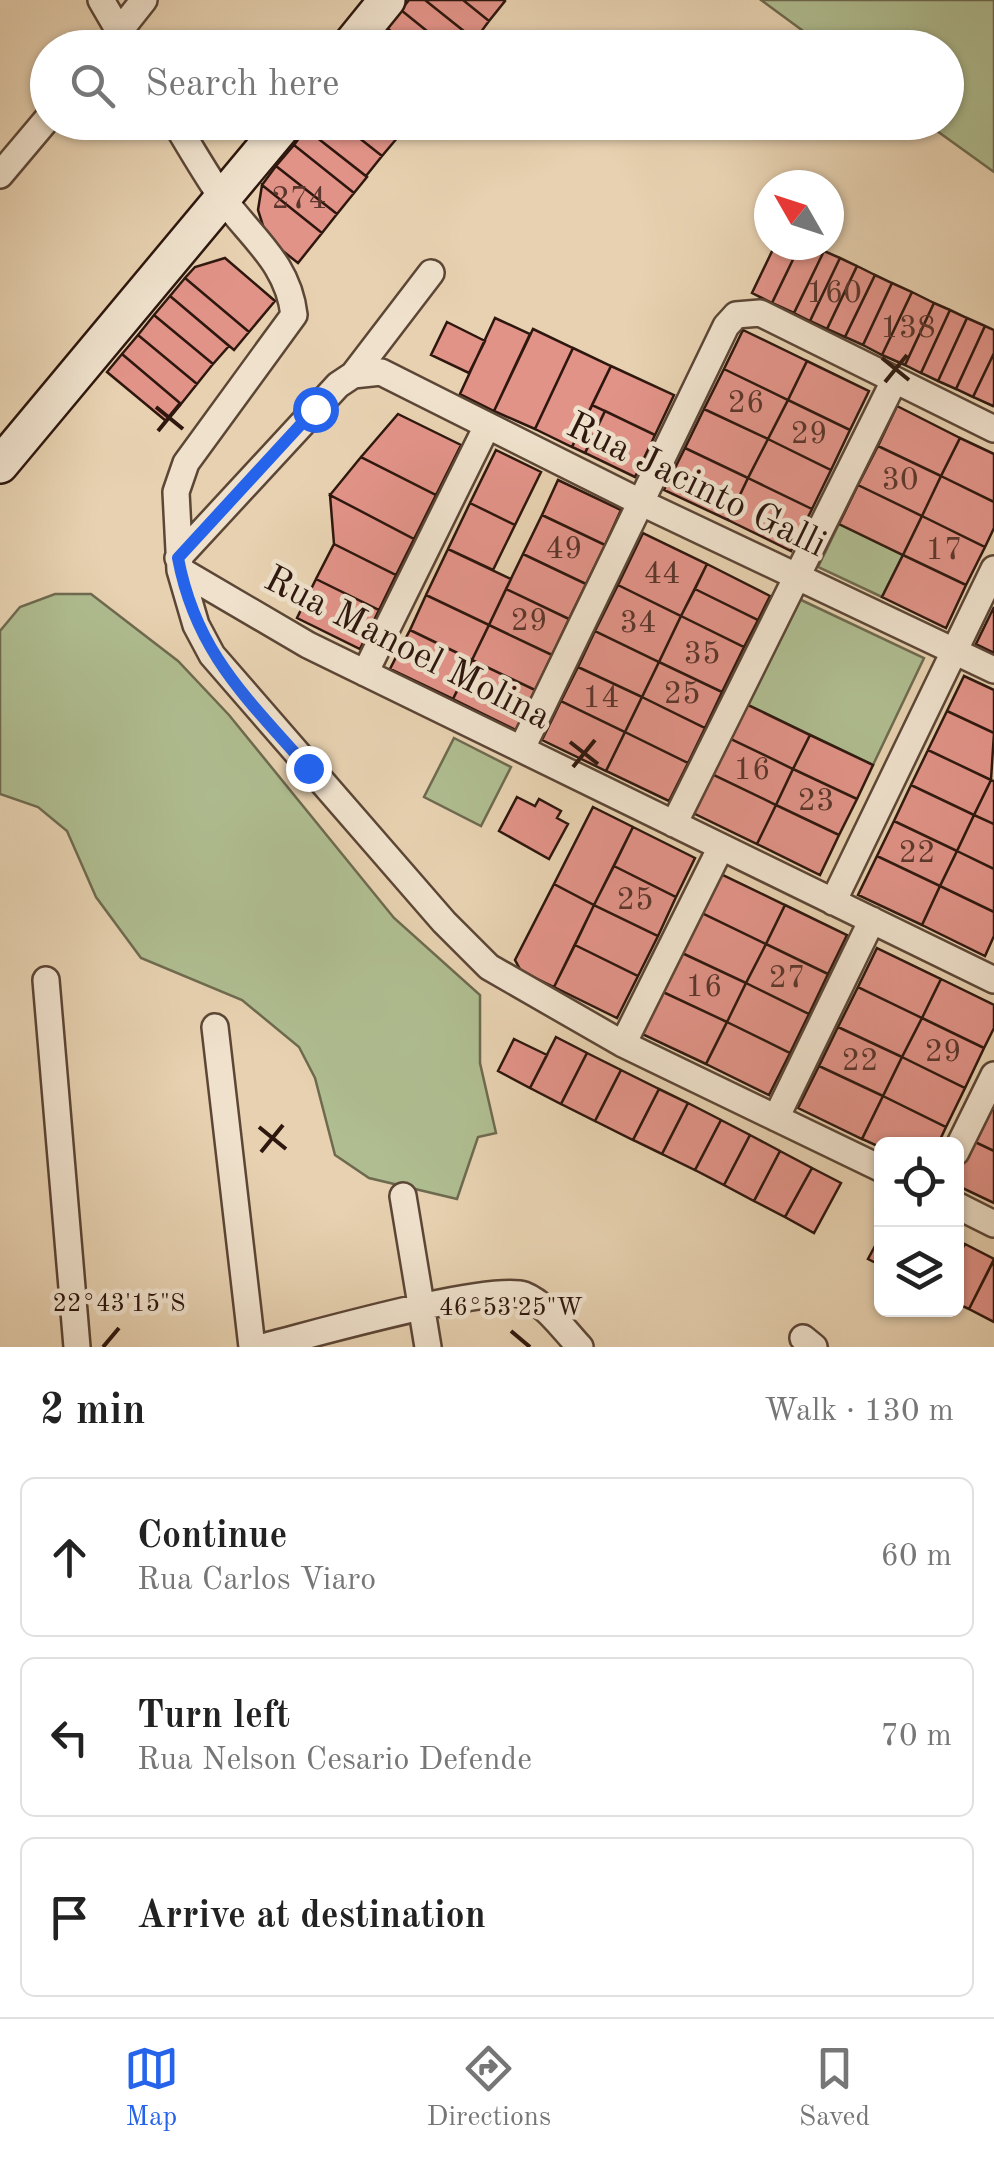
<!DOCTYPE html>
<meta charset="utf-8">
<style>
body{margin:0;font-family:"Old Standard TT",serif;background:#f2f2f2;color:#222}
.controls{position:absolute;right:30px;bottom:30px;display:grid;overflow:hidden;border-radius:15px;box-shadow:0 2px 8px #0004}
.controls button{width:90px;height:90px;display:grid;place-items:center;padding:0;border:0;border-bottom:2px solid #e0e0e0;background:#fff;color:#222;font:50px sans-serif}
.compass{position:absolute;left:754px;top:170px;width:90px;height:90px;border-radius:50%;background:#fff;box-shadow:0 2px 8px #0004;rotate:309deg}
.stop{position:absolute;width:30px;height:30px;margin:-22px;border:8px solid #2563eb;border-radius:50%;background:#fff}
.stop.end{background:#2563eb;border-color:#fff;box-shadow:0 2px 10px #0008}
.list{margin:0;padding:0;list-style:none}
h2{display:flex;justify-content:space-between;align-items:center;height:130px;margin:0;padding:0 40px;font-size:42px}
h2 small{font-size:32px;font-weight:400;color:#767676}
.list li{display:grid;grid-template-columns:65px 1fr auto;gap:30px;align-items:center;box-sizing:border-box;height:160px;margin:0 20px 20px;padding:0 20px;border:2px solid #e0e0e0;border-radius:15px}
.list b{display:block;font-size:38px;white-space:nowrap}
.list p{margin:0;font-size:32px;white-space:nowrap;color:#767676}
.list em{font-size:32px;font-style:normal;color:#767676}
.icon{flex:none;width:55px;height:55px;fill:none;stroke:currentColor;stroke-width:2;stroke-linecap:round;stroke-linejoin:round}
.map{position:relative;flex:none;width:994px;height:1347px;overflow:hidden}
.search{position:absolute;background:#fff;box-shadow:0 2px 8px #0004;left:30px;right:30px;top:30px;height:110px;display:flex;align-items:center;gap:25px;box-sizing:border-box;padding:0 35px;border-radius:55px;color:#767676;font-size:38px}
.sheet{height:670px;background:#fff}
nav{display:flex;justify-content:space-around;align-items:center;box-sizing:border-box;height:140px;border-top:2px solid #e0e0e0;background:#fff;font-size:28px;color:#767676}
nav a{display:grid;justify-items:center;gap:5px}
nav .on{color:#2563eb}
.map>svg:first-child{display:block}
.green{fill:#afbd90;stroke:#6e6a4f;stroke-width:2.5}
.building{fill:#e29388;stroke:#2e170e;stroke-width:2.5}
.lines{fill:none;stroke-linecap:round;stroke-linejoin:round}
.street-casing{stroke:#5c4636;stroke-width:30}
.secondary-casing{stroke:#2e170e;stroke-width:40}
.street{stroke:#efe1cc;stroke-width:25}
.secondary{stroke:#efe1cc;stroke-width:35}
.route{stroke:#2563eb;stroke-width:12}
.ticks{fill:none;stroke:#2e170e;stroke-width:4}
.labels{text-anchor:middle;dominant-baseline:central;stroke-width:9;stroke-linejoin:round;paint-order:stroke}
.number-label{font-size:32px;fill:#5b362c}
.street-label{font-size:38px;fill:#2e170e;stroke:#efe1cc}
.ticks-label{font-size:25px;text-anchor:middle;fill:#2e170e;stroke:#efe1cc;stroke-width:9;stroke-linejoin:round;paint-order:stroke}
</style>
<div class="map">
<svg width="994" height="1347" viewBox="0 0 994 1347">
<rect width="100%" height="100%" fill="#e7d1b0"/>
<filter id="stains"><feTurbulence type="fractalNoise" baseFrequency=".002" numOctaves="4"/><feColorMatrix values="0 0 0 0 .2 0 0 0 0 .09 0 0 0 0 .02 0 0 0 .5 -.17"/></filter>
<radialGradient id="worn" r=".72"><stop offset=".6" stop-color="#630" stop-opacity="0"/><stop offset="1" stop-color="#630" stop-opacity=".3"/></radialGradient>
<path class="green" d="M761 0H994V172L926 123 946 122V48L825 47Z
M839 524 903 555 882 597 818 567Z
M55 594H91L178 661 229 715 394 918 480 995V1063L496 1133 478 1137 457 1199 369 1178 335 1155 315 1078 299 1047 242 1000 141 958 96 897 67 831 38 807 0 794V631L20 607Z
M797 598 924 658 873 765 746 704Z
M454 738 511 767 481 826 424 797Z"/>
<path class="building" d="M409 0H425L475 40 468 48H448L401 10Z
M425 0H463L489 21 475 40Z
M463 0H504L505 1 489 21Z
M401 10 448 48H411L387 28Z
M387 28 411 48H371Z
M311 122H339L382 156 366 176 306 129Z
M339 122H380L398 137 382 156Z
M380 122H409L398 137Z
M306 129 367 177 354 193 294 145Z
M294 145 354 193 337 214 276 166Z
M276 166 337 214 322 233 262 185Z
M262 185 322 233 298 263 269 240 264 229 258 210Z
M775 245H800L772 303 752 293Z
M800 245 824 251 794 313 772 303Z
M824 251 840 258 810 321 794 313Z
M225 258 275 301 249 332 185 278 195 267Z
M840 258 857 266 827 329 810 321Z
M857 266 875 275 845 337 827 329Z
M875 275 892 283 863 345 845 337Z
M185 278 249 332 234 350 170 296Z
M892 283 912 292 882 355 863 345Z
M912 292 934 303 905 365 882 355Z
M170 296 229 346 213 364 154 315Z
M934 303 950 310 921 373 905 365Z
M950 310 967 318 938 381 921 373Z
M154 315 213 364 197 384 138 335Z
M495 318 530 334 494 411 460 394Z
M967 318 985 326 956 389 938 381Z
M447 322 485 341 469 373 431 355Z
M985 326 994 330V353L973 397 956 389Z
M533 329 573 348 535 429 494 411Z
M743 330 807 361 788 400 724 369Z
M138 335 197 384 181 404 122 354Z
M573 348 611 366 572 447 535 429Z
M994 353V404L993 406 973 397Z
M122 354 181 404 166 421 107 372Z
M807 361 869 391 850 430 788 400Z
M611 366 674 395 655 435 592 405Z
M724 369 788 400 768 439 704 409Z
M788 400 850 430 831 470 768 439Z
M592 405 605 411 585 453 572 447Z
M897 406 960 438 941 476 878 446Z
M704 409 768 439 748 478 685 448Z
M605 411 655 435 635 477 585 453Z
M398 414 461 445 436 495 361 457Z
M960 438 994 454V502L941 476Z
M768 439 831 470 812 509 748 478Z
M878 446 941 476 922 516 858 485Z
M685 448 748 478 728 520 664 490Z
M496 450 541 472 515 525 470 503Z
M361 457 436 495 414 539 330 495Z
M941 476 994 502V528L985 547 922 516Z
M748 478 812 509 791 551 728 520Z
M558 480 621 510 605 545 542 515Z
M858 485 922 516 903 555 839 524Z
M330 495 414 539 396 575 334 544Z
M470 503 515 525 493 570 448 549Z
M542 515 605 545 586 584 523 554Z
M922 516 985 547 966 585 903 555Z
M643 533 707 564 681 616 618 585Z
M334 544 396 575 379 610 316 579Z
M448 549 511 579 489 625 426 595Z
M523 554 586 584 569 619 506 589Z
M903 555 966 585 946 628 882 597Z
M707 564 770 596 758 620 695 589Z
M316 579 379 610 360 649 297 618Z
M618 585 681 616 659 662 595 631Z
M506 589 569 619 552 655 489 625Z
M695 589 758 620 744 647 681 616Z
M426 595 489 625 472 660 410 630Z
M994 607V653L976 644Z
M681 616 744 647 722 692 659 662Z
M489 625 552 655 535 690 472 660Z
M410 630 472 660 453 699 390 669Z
M595 631 659 662 642 697 578 667Z
M472 660 535 690 516 730 453 699Z
M659 662 722 692 705 728 642 697Z
M578 667 642 697 625 732 561 701Z
M964 676 994 690V733L947 711Z
M642 697 705 728 688 763 625 732Z
M561 701 625 732 606 771 542 740Z
M746 704 810 735 793 769 729 738Z
M947 711 994 733 991 780 928 750Z
M625 732 688 763 669 801 606 771Z
M810 735 873 765 857 799 793 769Z
M729 738 793 769 776 805 712 774Z
M928 750 991 780 974 815 911 785Z
M793 769 857 799 839 835 776 805Z
M712 774 776 805 757 844 693 813Z
M991 780 994 781V824L974 815Z
M911 785 974 815 957 851 894 821Z
M517 797 535 806 539 799 561 811 557 818 568 824 549 859 499 831Z
M776 805 839 835 820 875 757 844Z
M593 807 633 827 594 905 554 884Z
M974 815 994 824V869L957 851Z
M894 821 957 851 940 886 877 856Z
M633 827 695 858 676 897 614 866Z
M957 851 994 869V912L940 886Z
M877 856 940 886 922 925 858 895Z
M614 866 676 897 658 936 594 905Z
M721 874 785 905 766 944 702 913Z
M554 884 594 905 554 987 521 971 515 960Z
M940 886 994 912V936L985 956 922 925Z
M594 905 658 936 638 976 575 945Z
M785 905 847 935 828 974 766 944Z
M702 913 766 944 746 983 682 953Z
M766 944 828 974 809 1014 746 983Z
M575 945 638 976 617 1018 554 987Z
M877 948 941 979 922 1018 858 987Z
M682 953 746 983 727 1022 663 992Z
M941 979 994 1005V1028L984 1048 922 1018Z
M746 983 809 1014 790 1053 727 1022Z
M858 987 922 1018 902 1057 838 1027Z
M663 992 727 1022 706 1064 642 1034Z
M922 1018 984 1048 965 1088 902 1057Z
M727 1022 790 1053 769 1095 706 1064Z
M838 1027 902 1057 883 1096 819 1066Z
M556 1037 587 1053 561 1104 530 1088Z
M514 1039 547 1055 530 1088 498 1071Z
M587 1053 621 1070 595 1121 561 1104Z
M902 1057 965 1088 946 1127 883 1096Z
M819 1066 883 1096 862 1139 798 1108Z
M621 1070 659 1089 633 1140 595 1121Z
M659 1089 688 1103 662 1154 633 1140Z
M883 1096 946 1127 938 1144H882V1148L862 1139Z
M688 1103 721 1120 695 1170 662 1154Z
M994 1103V1151L973 1141Z
M721 1120 750 1135 724 1185 695 1170Z
M750 1135 780 1151 754 1201 724 1185Z
M973 1141 994 1151V1203L956 1185V1174Z
M780 1151 812 1168 785 1217 754 1201Z
M812 1168 841 1183 814 1233 785 1217Z
M882 1233V1266L868 1259Z
M965 1244 994 1259 969 1309 956 1303V1260Z
M994 1260V1322L969 1309Z"/>
<g class="lines">
<g class="street-casing">
<path id="street" d="M101 0 126 43
M106 48 144 0
M175 122C190 147 205 173 221 196 250 237 288 262 294 315L186 463 176 492 180 570 196 625 212 655 444 922 489 967 623 1044 882 1169
M0 175 48 118
M353 375 431 273
M178 558 338 385 353 375 381 372 642 503 994 670
M180 570 308 645 994 980
M365 673 487 426
M522 748 726 326 736 315 760 313 994 429
M674 824 894 381
M833 902 994 569
M46 980 77 1347
M215 1027 252 1347
M623 1044 721 847
M776 1118 872 920
M956 1152 994 1075
M403 1196 428 1347
M956 1205 994 1224
M803 1338 814 1347
M262 1347C307 1336 490 1283 524 1295 546 1304 564 1330 580 1347"/>
</g>
<g class="secondary-casing">
<path id="secondary" d="M348 48 387 0
M0 465 286 122"/>
</g>
<use href="#street" class="street"/>
<use href="#secondary" class="secondary"/>
</g>
<g class="lines">
<path class="route" d="M308 768C247 698 196 653 178 558L315 409"/>
</g>
<path class="ticks" d="M882 358 909 380M885 382 907 355M156 407 183 429M158 431 180 404M570 742 598 764M573 767 595 740M259 1127 286 1149M261 1152 283 1125M511 1331 530 1347M103 1347 119 1328"/>
<g class="labels">
<g class="number-label">
<text x="299" y="200">274</text>
<text x="834" y="294">160</text>
<text x="908" y="329">138</text>
<text x="746" y="404">26</text>
<text x="809" y="435">29</text>
<text x="900" y="481">30</text>
<text x="564" y="550">49</text>
<text x="944" y="551">17</text>
<text x="662" y="575">44</text>
<text x="529" y="622">29</text>
<text x="638" y="624">34</text>
<text x="702" y="655">35</text>
<text x="682" y="695">25</text>
<text x="601" y="699">14</text>
<text x="752" y="771">16</text>
<text x="816" y="802">23</text>
<text x="917" y="854">22</text>
<text x="635" y="901">25</text>
<text x="787" y="979">27</text>
<text x="704" y="988">16</text>
<text x="943" y="1053">29</text>
<text x="860" y="1062">22</text>
</g>
<g class="street-label">
<text transform="translate(696 486) rotate(26)">Rua Jacinto Galli</text>
<text transform="translate(407 649) rotate(27)">Rua Manoel Molina</text>
</g>
</g>
<g class="ticks-label">
<text x="119" y="1311">22°43'15"S</text>
<text x="511" y="1315">46°53'25"W</text>
</g>
<rect width="100%" height="100%" filter="url(#stains)"/>
<rect width="100%" height="100%" fill="url(#worn)"/>
</svg>
<div class="controls">
<button><svg class="icon" aria-label="locate" viewBox="0 0 24 24"><circle cx="12" cy="12" r="6"/><path d="M12 2v4M12 18v4M2 12h4M18 12h4"/></svg></button>
<button><svg class="icon" aria-label="layers" viewBox="0 0 24 24"><path d="M12 4l9 5-9 5-9-5zM3 14l9 5 9-5"/></svg></button>
</div>
<svg class="compass" viewBox="-18 -18 36 36"><path d="M0-13l5 13h-10z" fill="#e53935"/><path d="M0 13l5-13h-10z" fill="#767676"/></svg>
<div class="stop" style="left:315px;top:409px"></div>
<div class="stop end" style="left:308px;top:768px"></div>
<div class="search"><svg class="icon" aria-label="search" viewBox="0 0 24 24"><circle cx="10" cy="10" r="6"/><path d="M15 15l6 6"/></svg>Search here</div>
</div>
<section class="sheet">
<h2>2 min<small>Walk · 130 m</small></h2>
<ul class="list">
<li><svg class="icon" aria-label="ahead" viewBox="0 0 24 24"><path d="M12 20V5M6 11l6-6 6 6"/></svg><div><b>Continue</b><p>Rua Carlos Viaro</p></div><em>60 m</em></li>
<li><svg class="icon" aria-label="left" viewBox="0 0 24 24"><path d="M17 20v-9H6M10 6l-5 5 5 5"/></svg><div><b>Turn left</b><p>Rua Nelson Cesario Defende</p></div><em>70 m</em></li>
<li><svg class="icon" aria-label="arrive" viewBox="0 0 24 24"><path d="M6 21V4h12l-3 4 3 4H6"/></svg><div><b>Arrive at destination</b></div></li>
</ul>
</section>
<nav>
<a class="on"><svg class="icon" aria-label="map" viewBox="0 0 24 24"><path d="M3 6l6-2 6 2 6-2v14l-6 2-6-2-6 2zM9 4v14M15 6v14"/></svg>Map</a>
<a><svg class="icon" aria-label="directions" viewBox="0 0 24 24"><path d="M12 3l9 9-9 9-9-9zM9 14v-3h6M13 9l2 2-2 2"/></svg>Directions</a>
<a><svg class="icon" aria-label="saved" viewBox="0 0 24 24"><path d="M7 4h10v16l-5-4-5 4z"/></svg>Saved</a>
</nav>
